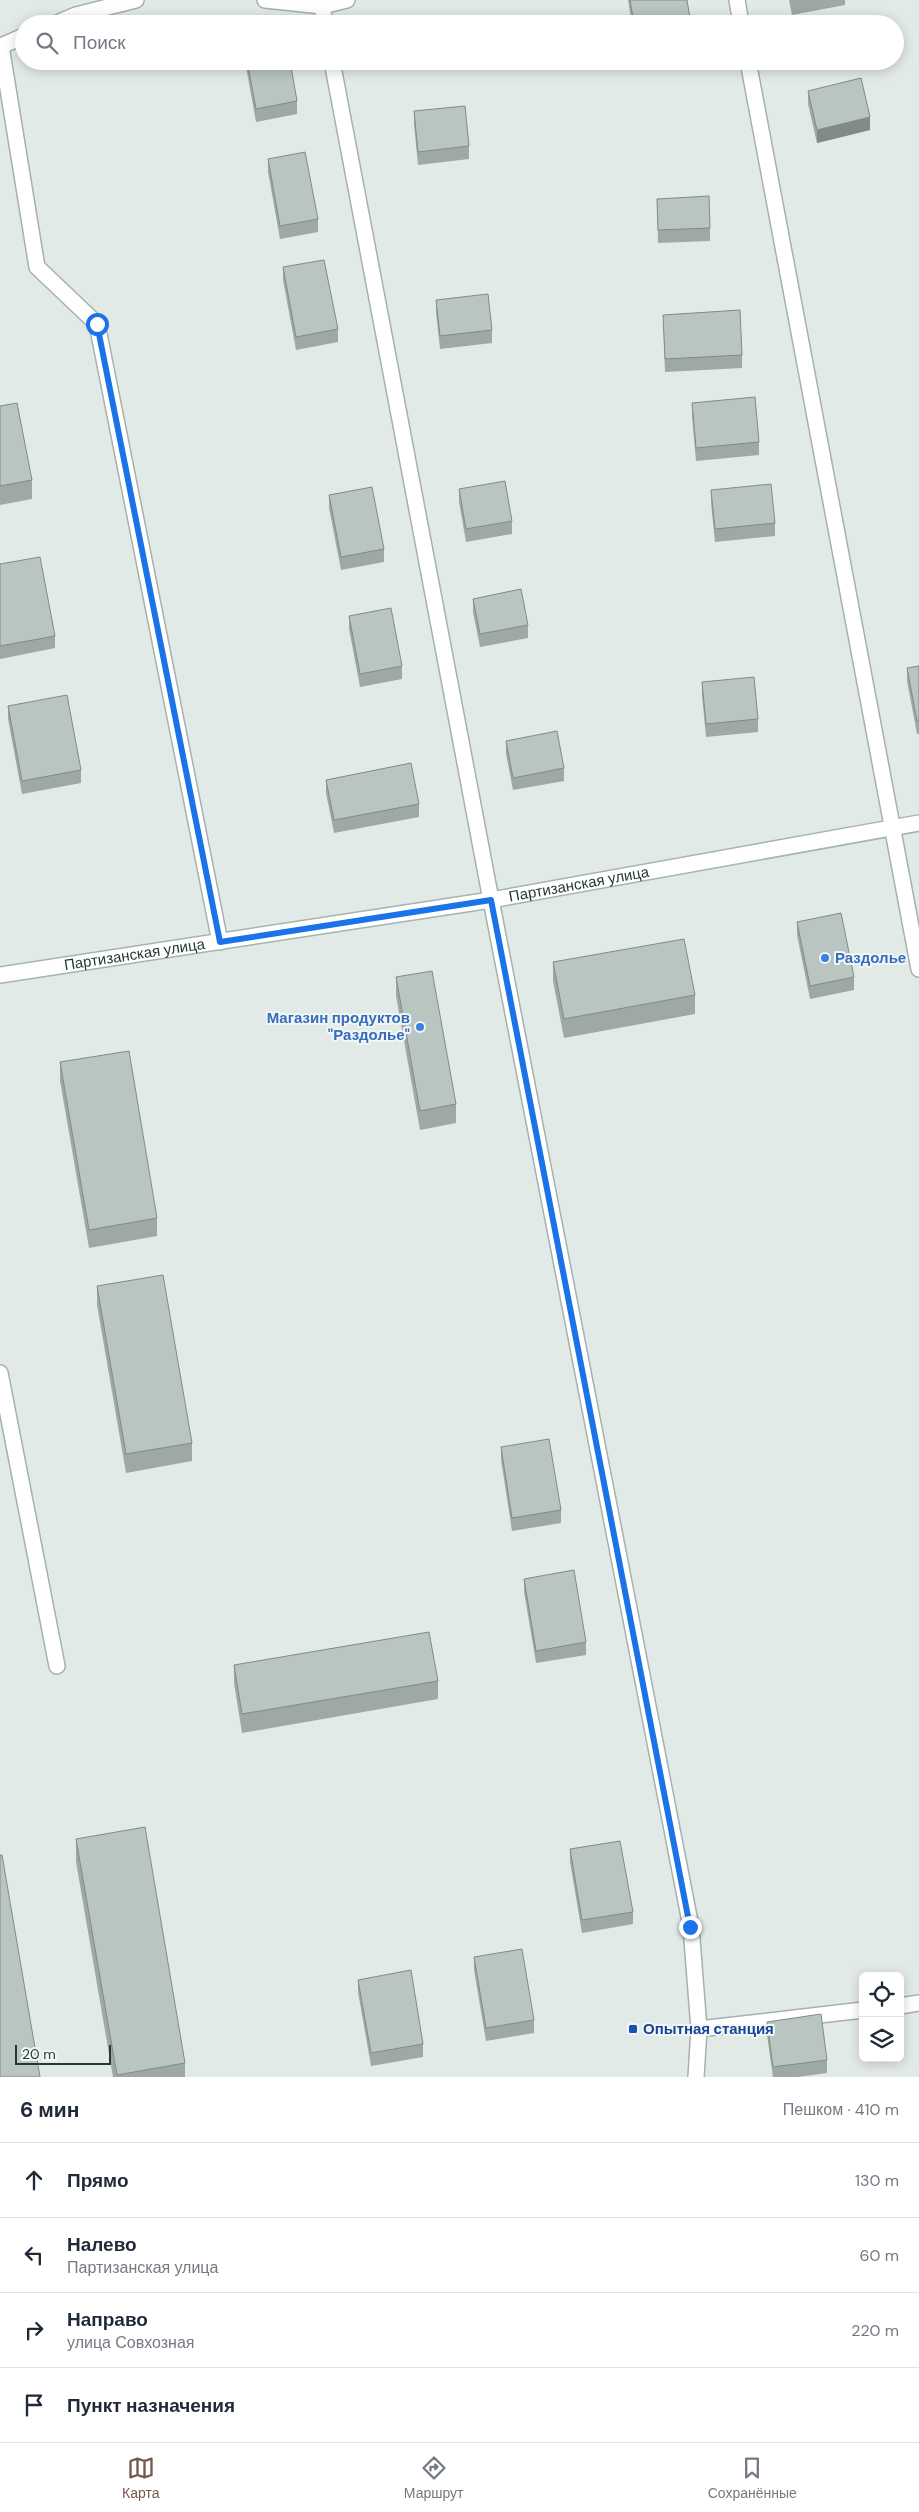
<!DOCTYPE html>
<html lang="ru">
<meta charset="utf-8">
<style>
body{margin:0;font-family:"DM Sans",sans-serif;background:#f2f2f3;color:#1f2937}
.controls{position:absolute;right:15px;bottom:15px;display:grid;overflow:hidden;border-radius:8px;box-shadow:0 2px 12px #0003}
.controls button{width:45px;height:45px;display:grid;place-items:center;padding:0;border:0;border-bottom:1px solid #e0e1e3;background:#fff;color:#1f2937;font:25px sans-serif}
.scale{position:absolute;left:15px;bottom:12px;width:96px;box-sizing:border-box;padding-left:5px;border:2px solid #243935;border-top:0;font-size:14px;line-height:18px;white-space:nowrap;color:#243935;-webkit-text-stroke:4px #f2f7f5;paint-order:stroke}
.stop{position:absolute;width:15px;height:15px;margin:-11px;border:4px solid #1a73e8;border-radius:50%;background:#fff}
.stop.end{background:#1a73e8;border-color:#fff;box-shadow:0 1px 5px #0008}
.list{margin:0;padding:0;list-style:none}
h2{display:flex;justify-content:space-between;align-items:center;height:65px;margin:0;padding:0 20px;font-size:21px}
h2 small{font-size:16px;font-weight:400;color:#747a83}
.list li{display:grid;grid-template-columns:32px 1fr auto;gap:15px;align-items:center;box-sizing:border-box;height:75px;padding:0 20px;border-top:1px solid #e0e1e3}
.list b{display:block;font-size:19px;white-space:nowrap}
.list p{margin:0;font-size:16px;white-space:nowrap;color:#747a83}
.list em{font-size:16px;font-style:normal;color:#747a83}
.icon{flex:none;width:28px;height:28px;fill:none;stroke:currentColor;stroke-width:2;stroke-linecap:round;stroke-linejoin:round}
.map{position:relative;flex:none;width:919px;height:2077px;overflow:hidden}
.search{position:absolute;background:#fff;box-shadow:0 2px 12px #0003;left:15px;right:15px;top:15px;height:55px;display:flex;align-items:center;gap:12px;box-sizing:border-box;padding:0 18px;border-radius:28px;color:#747a83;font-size:19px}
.sheet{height:365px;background:#fff}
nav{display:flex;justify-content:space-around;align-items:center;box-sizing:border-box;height:70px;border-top:1px solid #e0e1e3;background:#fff;font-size:14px;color:#747a83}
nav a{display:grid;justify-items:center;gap:2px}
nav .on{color:#76574e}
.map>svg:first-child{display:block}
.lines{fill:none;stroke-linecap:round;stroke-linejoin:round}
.lane-casing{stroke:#a5b1ae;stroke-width:18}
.street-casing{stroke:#a5b1ae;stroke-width:18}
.secondary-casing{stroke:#a2b5af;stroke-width:18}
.lane{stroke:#fff;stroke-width:15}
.street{stroke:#fff;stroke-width:15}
.secondary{stroke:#fff;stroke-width:15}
.wall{fill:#9ea9a5}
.shaded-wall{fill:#818a86}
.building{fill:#b8c5c0;stroke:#818a86}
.route{stroke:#1a73e8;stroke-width:6}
.shop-dot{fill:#3f7fe0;stroke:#f2f7f5;stroke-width:2}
.transit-dot{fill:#1a4fb4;stroke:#f2f7f5;stroke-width:2}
.labels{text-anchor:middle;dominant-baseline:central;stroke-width:4;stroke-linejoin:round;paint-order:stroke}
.street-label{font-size:15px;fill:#243935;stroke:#f2f7f5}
.shop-label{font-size:15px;font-weight:bold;fill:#366cbe;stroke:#f2f7f5;text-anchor:start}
.transit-label{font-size:15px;font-weight:bold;fill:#164399;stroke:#f2f7f5;text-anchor:start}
</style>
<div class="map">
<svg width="919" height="2077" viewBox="0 0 919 2077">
<rect width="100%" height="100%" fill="#e2eae7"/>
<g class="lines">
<g class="lane-casing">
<path id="lane" d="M0 1373 57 1666"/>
</g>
<g class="street-casing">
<path id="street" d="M265 0 322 6 347 0
M737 0 741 24
M322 6 325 24
M55 24 76 15 136 0
M24 36 1 46 37 267 97 324 220 942
M332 61 491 900 691 1927 699 2029 696 2077
M748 61 919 969
M900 2006 919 2003
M699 2029 863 2010"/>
</g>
<g class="secondary-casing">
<g id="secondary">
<path id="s1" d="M0 975 491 900 919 823"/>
</g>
</g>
<use href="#lane" class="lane"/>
<use href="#street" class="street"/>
<use href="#secondary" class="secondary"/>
</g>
<path class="wall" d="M628 0H687L691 24H632Z
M789 0H845V5L792 15Z
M245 61H290L297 101V114L256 122Z
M808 91 870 130 817 143 808 104Z
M414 111 469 146V159L418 165 414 124Z
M268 159 318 219V232L280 239 268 172Z
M657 199 710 228V241L658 243Z
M283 267 338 329V342L296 350 283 280Z
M436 300 492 330V343L440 349 436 312Z
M663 315 742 355V368L665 372Z
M692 403 759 442V455L696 461 692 416Z
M0 406 32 480V499L0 505Z
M459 489 512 521V534L466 542 459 502Z
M711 490 775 523V536L715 542 711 503Z
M329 495 384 549V562L341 570 329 508Z
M0 564 55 636V648L0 659Z
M473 599 528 625V638L480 647 473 612Z
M349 616 402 666V679L360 687 349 629Z
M919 666V734H917L907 681V668Z
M702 682 758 719V732L706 737 702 695Z
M8 706 81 770V783L22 794 8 719Z
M506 741 564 768V781L513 790 506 754Z
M326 780 419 804V817L334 833 326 793Z
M797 922 854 977V990L810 999 797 935Z
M553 962 695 995V1014L564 1038 553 981Z
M396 977 456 1104V1123L420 1130 396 996Z
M60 1062 157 1218V1236L89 1248 60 1081Z
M97 1286 192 1443V1461L126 1473 97 1305Z
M501 1447 561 1510V1523L512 1531 501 1460Z
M524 1579 586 1642V1655L536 1663 524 1592Z
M234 1665 438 1681V1699L242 1733 234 1683Z
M76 1839 185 2063V2077H113L76 1862Z
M570 1849 633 1912V1924L582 1933 570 1862Z
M474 1957 534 2020V2033L486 2041 474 1970Z
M358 1980 423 2044V2057L371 2066 358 1992Z
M767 2022 827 2060V2073L798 2077H773L767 2035Z"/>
<path class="shaded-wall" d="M870 117V130L817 143V130Z"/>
<path class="building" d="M630 0H687L691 24H634Z
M247 61H290L297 101 256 109Z
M861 78 870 117 817 130 808 91Z
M465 106 469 146 418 152 414 111Z
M305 152 318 219 280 226 268 159Z
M709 196 710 228 658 230 657 199Z
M324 260 338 329 296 337 283 267Z
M488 294 492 330 440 336 436 300Z
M740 310 742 355 665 359 663 315Z
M755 397 759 442 696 448 692 403Z
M17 403 32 480 0 486V406Z
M505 481 512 521 466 529 459 489Z
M771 484 775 523 715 529 711 490Z
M372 487 384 549 341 557 329 495Z
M40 557 55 636 0 646V564Z
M521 589 528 625 480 634 473 599Z
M391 608 402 666 360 674 349 616Z
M919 666V721H917L907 668Z
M754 677 758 719 706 724 702 682Z
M67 695 81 770 22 781 8 706Z
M557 731 564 768 513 778 506 741Z
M411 763 419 804 334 820 326 780Z
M841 913 854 977 810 986 797 922Z
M684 939 695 995 564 1019 553 962Z
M432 971 456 1104 420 1111 396 977Z
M129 1051 157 1218 89 1230 60 1062Z
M163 1275 192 1443 126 1454 97 1286Z
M549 1439 561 1510 512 1518 501 1447Z
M574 1570 586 1642 536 1651 524 1579Z
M429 1632 438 1681 242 1714 234 1665Z
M145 1827 185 2063 117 2075 76 1839Z
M620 1841 633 1912 582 1920 570 1849Z
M0 1855H2L40 2077H0Z
M522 1949 534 2020 486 2028 474 1957Z
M411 1970 423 2044 371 2053 358 1980Z
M821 2014 827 2060 773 2067 767 2022Z"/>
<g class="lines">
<path class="route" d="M97 324 220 942 491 900 690 1927"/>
</g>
<g class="shop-dot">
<circle cx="825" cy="958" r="5"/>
<circle cx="420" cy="1027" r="5"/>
</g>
<rect class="transit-dot" x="628" y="2024" width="10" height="10" rx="2.5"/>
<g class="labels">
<g class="street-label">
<text stroke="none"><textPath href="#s1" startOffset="586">Партизанская улица</textPath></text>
<text stroke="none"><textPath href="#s1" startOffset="136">Партизанская улица</textPath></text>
</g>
<g class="shop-label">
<text x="835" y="958">Раздолье</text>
<text x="410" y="1018" text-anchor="end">Магазин продуктов<tspan x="410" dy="17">"Раздолье"</tspan></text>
</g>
<g class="transit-label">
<text x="643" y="2029">Опытная станция</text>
</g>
</g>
</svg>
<div class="controls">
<button><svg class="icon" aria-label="locate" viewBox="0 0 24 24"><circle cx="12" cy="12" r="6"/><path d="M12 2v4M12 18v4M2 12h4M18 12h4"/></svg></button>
<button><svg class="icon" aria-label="layers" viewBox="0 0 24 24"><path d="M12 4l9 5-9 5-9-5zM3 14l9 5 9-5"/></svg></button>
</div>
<div class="scale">20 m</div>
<div class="stop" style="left:97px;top:324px"></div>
<div class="stop end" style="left:690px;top:1927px"></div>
<div class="search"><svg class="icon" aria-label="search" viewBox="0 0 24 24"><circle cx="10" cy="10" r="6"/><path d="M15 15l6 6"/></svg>Поиск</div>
</div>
<section class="sheet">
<h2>6 мин<small>Пешком · 410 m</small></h2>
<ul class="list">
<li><svg class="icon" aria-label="ahead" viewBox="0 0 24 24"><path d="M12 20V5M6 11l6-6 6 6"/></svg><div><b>Прямо</b></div><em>130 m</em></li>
<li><svg class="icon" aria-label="left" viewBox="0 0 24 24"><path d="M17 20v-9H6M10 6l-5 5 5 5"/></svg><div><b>Налево</b><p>Партизанская улица</p></div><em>60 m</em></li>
<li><svg class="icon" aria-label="right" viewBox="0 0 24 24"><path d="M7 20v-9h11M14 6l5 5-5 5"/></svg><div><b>Направо</b><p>улица Совхозная</p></div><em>220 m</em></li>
<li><svg class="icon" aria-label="arrive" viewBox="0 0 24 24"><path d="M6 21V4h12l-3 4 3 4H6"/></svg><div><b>Пункт назначения</b></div></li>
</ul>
</section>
<nav>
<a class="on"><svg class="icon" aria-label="map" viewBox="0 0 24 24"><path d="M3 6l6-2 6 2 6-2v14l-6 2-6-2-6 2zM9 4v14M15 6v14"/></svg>Карта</a>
<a><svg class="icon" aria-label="directions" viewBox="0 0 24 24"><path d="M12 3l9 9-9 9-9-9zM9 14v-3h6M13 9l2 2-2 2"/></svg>Маршрут</a>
<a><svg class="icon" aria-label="saved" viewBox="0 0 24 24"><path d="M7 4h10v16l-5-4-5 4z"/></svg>Сохранённые</a>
</nav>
